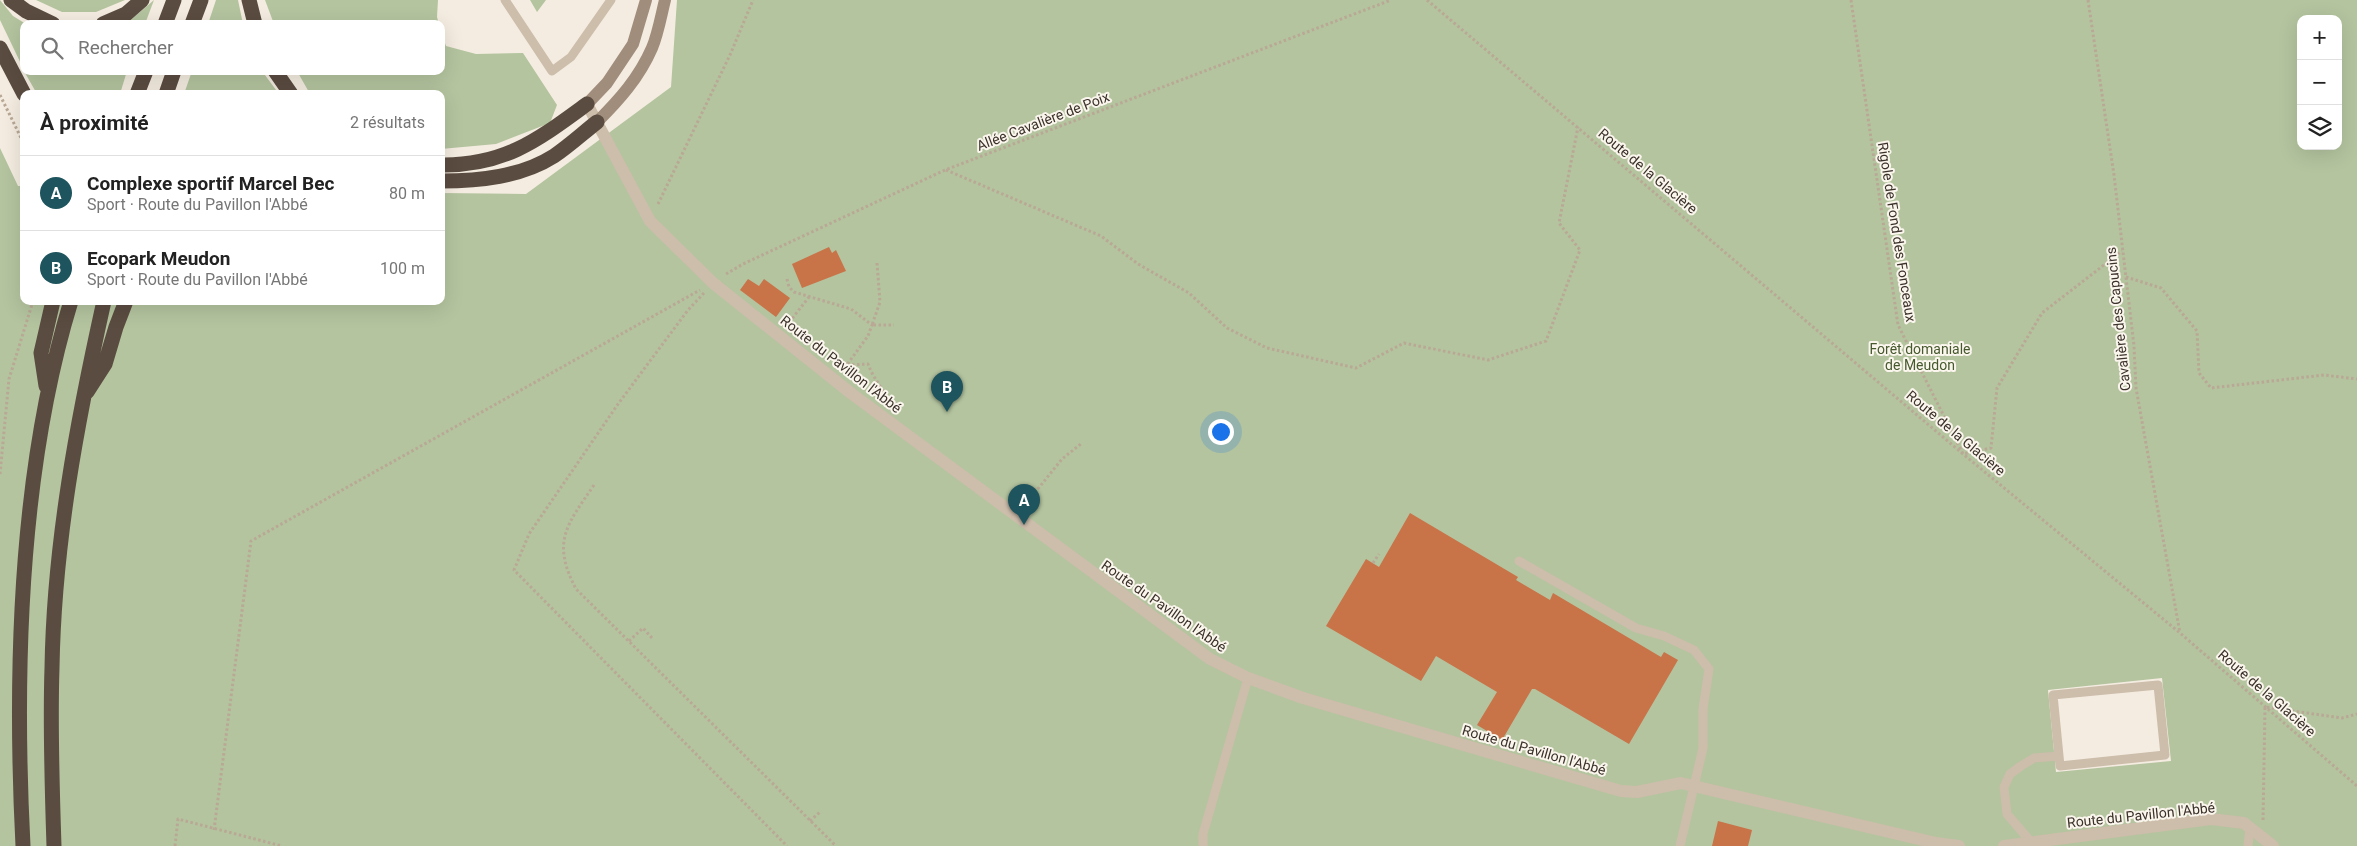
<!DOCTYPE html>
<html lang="fr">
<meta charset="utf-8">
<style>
body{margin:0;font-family:Roboto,sans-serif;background:#f6f6f6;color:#222}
.controls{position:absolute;right:15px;top:15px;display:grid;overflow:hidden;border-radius:10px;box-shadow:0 5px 20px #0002}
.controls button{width:45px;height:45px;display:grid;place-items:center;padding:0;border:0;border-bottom:1px solid #e0e0e0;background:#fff;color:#222;font:25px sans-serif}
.you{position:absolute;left:1220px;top:431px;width:18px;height:18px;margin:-12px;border:4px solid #fff;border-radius:50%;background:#1a73e8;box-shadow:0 0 0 8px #1a73e833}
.badge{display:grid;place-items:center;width:32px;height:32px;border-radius:50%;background:#1e545d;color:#fff;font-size:16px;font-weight:700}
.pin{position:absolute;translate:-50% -41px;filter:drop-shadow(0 1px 2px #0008)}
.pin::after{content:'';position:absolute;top:26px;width:18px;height:15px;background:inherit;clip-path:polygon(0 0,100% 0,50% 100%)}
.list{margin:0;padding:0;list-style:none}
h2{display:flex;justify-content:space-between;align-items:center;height:65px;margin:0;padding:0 20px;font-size:21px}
h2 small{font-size:16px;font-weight:400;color:#767676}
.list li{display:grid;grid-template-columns:32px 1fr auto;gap:15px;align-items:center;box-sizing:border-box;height:75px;padding:0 20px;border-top:1px solid #e0e0e0}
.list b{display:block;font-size:19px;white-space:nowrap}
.list p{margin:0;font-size:16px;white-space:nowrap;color:#767676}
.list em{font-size:16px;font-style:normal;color:#767676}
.icon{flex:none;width:28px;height:28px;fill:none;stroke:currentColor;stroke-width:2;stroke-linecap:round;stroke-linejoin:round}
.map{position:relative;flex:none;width:2357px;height:846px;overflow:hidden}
.search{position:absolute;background:#fff;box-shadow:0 5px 20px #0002;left:20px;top:20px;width:425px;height:55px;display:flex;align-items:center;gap:12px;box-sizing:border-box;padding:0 18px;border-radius:10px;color:#767676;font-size:19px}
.panel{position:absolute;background:#fff;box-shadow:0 5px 20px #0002;left:20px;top:90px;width:425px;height:215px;border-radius:10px}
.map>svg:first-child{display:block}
.green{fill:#b4c49f;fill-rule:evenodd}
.building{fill:#c97349}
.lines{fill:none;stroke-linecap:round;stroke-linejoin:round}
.path{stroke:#b9a895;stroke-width:3;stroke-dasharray:2.5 2.5;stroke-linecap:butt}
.lane{stroke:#cdbdab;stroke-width:9}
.street{stroke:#cdbdab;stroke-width:12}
.secondary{stroke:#a18d7c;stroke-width:12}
.highway{stroke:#5b4c41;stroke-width:15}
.labels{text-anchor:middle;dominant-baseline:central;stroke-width:4;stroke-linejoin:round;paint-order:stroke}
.street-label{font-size:14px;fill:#3a312a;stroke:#fbf6ed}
.park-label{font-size:14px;fill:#45592d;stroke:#fbf6ed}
</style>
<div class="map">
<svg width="2357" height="846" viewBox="0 0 2357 846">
<rect width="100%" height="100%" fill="#f4ece0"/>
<path class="green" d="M0 0 13 16 26 24H24V70L0 20Z
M36 0H125L96 12H62Z
M154 0 145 24H126Z
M216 0H238L243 24H208Z
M265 0H438L437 17 439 24H274Z
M530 0H546L537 12Z
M677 0H2357V846H0V148L18 186H24V301H441V193L526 194 671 87ZM2301 19H2338V146H2301ZM2162 678 2171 761 2056 772 2048 690Z
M441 32 446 46 476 54 523 53 557 105 550 123 496 144 441 149V94H310L297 71H441Z
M24 71H127L120 94H37Z
M192 71H262L279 94H184Z"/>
<path class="building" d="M829 247 832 253 836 250 846 271 802 288 792 264Z
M748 279 759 286 764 279 790 298 776 317 740 290Z
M1410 513 1518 577 1516 580 1550 600 1553 593 1661 657 1664 652 1678 660 1629 744 1535 689H1532L1502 740 1477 725 1497 692 1436 656 1421 681 1326 626 1366 559 1379 567Z
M1718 821 1752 830 1748 846H1712Z"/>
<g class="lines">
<path class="path" d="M1427 0 1963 454 2180 633 2357 786
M1851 0 1898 325 1963 454 1991 448 1997 388 2042 313 2122 251
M2088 0 2114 175 2134 346 2136 388 2180 633
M0 95 24 144
M946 170 1101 236 1138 264 1189 293 1227 328 1267 348 1356 368 1404 343 1488 360 1546 341 1580 250 1559 223 1578 127
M658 204 730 55 753 0
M877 263 880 302 872 325H894
M726 274 743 264 945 170 1391 0
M2126 277 2161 288 2197 331 2199 373 2211 388 2324 375 2357 379
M787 279 789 287 794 292 851 309 872 325 868 336 846 366
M704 293 688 310 618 404 529 534 514 570 787 846
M785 321 788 318 791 320 809 297
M847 365 868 364C874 380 882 386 888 401
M0 474 9 379 33 301
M594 485C567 525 551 541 576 589L836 846
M1011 491 1033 495 1062 459 1082 443
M1373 563 1379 554
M629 641 643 628 652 638
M2263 820 2265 707 2342 718 2357 714
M810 821 820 812
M214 830 251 541 700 290
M175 846 178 819 282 846"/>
<path class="lane" d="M505 0 552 71 571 57 611 0
M1519 561 1636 628 1664 636 1694 650 1709 669 1703 709V748L1680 846
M1203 846V834L1248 678
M2030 846 2031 842 2007 814 2004 787 2010 774 2021 766 2034 758 2059 756 2060 766 2165 755 2158 685 2053 695 2059 756
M2248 846 2250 828"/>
<path class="street" d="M587 104 650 221 713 283 852 394 1210 659 1248 678 1303 698 1621 791 1637 792 1681 783 1936 843 1959 846
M2004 846 2211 819 2244 823 2273 846"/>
<path class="secondary" d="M587 104 607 83 633 44 646 0
M597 122C619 100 639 78 652 48 658 34 661 16 665 0"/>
<path class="highway" d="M11 0 26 11 53 24
M249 0 255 24
M103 24 126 14 142 0
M165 24 174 0
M192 24 201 0
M0 48 24 94
M275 71 291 94
M137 94 146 71
M166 94 174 71
M441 165C505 166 539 139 587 104
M441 181C479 181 521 177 554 156 569 146 583 133 597 122
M46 386 41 353 53 301
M87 392 105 364 116 327 126 301
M23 846C14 670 19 471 71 301
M54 846C52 787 50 727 52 668 54 544 77 422 104 301"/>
</g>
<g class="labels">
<g class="street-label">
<text transform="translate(1043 121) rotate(-21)">Allée Cavalière de Poix</text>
<text transform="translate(1648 171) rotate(40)">Route de la Glacière</text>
<text transform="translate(1897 232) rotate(81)">Rigole de Fond des Fonceaux</text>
<text transform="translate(2118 319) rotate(-96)">Cavalière des Capucins</text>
<text transform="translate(841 364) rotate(38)">Route du Pavillon l'Abbé</text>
<text transform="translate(1956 433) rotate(40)">Route de la Glacière</text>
<text transform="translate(1164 606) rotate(35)">Route du Pavillon l'Abbé</text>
<text transform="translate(2267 693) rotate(41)">Route de la Glacière</text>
<text transform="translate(1534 750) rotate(16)">Route du Pavillon l'Abbé</text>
<text transform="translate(2141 815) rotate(-6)">Route du Pavillon l'Abbé</text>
</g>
<g class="park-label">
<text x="1920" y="349">Forêt domaniale<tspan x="1920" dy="16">de Meudon</tspan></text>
</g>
</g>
</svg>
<div class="controls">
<button>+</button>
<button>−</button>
<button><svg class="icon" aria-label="layers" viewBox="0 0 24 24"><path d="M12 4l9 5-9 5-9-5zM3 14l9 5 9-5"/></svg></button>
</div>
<div class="you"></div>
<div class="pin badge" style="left:1024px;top:525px">A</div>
<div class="pin badge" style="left:947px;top:412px">B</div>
<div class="search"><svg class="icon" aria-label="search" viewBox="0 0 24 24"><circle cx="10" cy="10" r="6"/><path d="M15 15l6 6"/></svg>Rechercher</div>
<section class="panel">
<h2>À proximité<small>2 résultats</small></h2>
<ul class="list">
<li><span class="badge">A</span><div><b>Complexe sportif Marcel Bec</b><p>Sport · Route du Pavillon l'Abbé</p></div><em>80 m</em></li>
<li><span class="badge">B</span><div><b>Ecopark Meudon</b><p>Sport · Route du Pavillon l'Abbé</p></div><em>100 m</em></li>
</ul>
</section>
</div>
